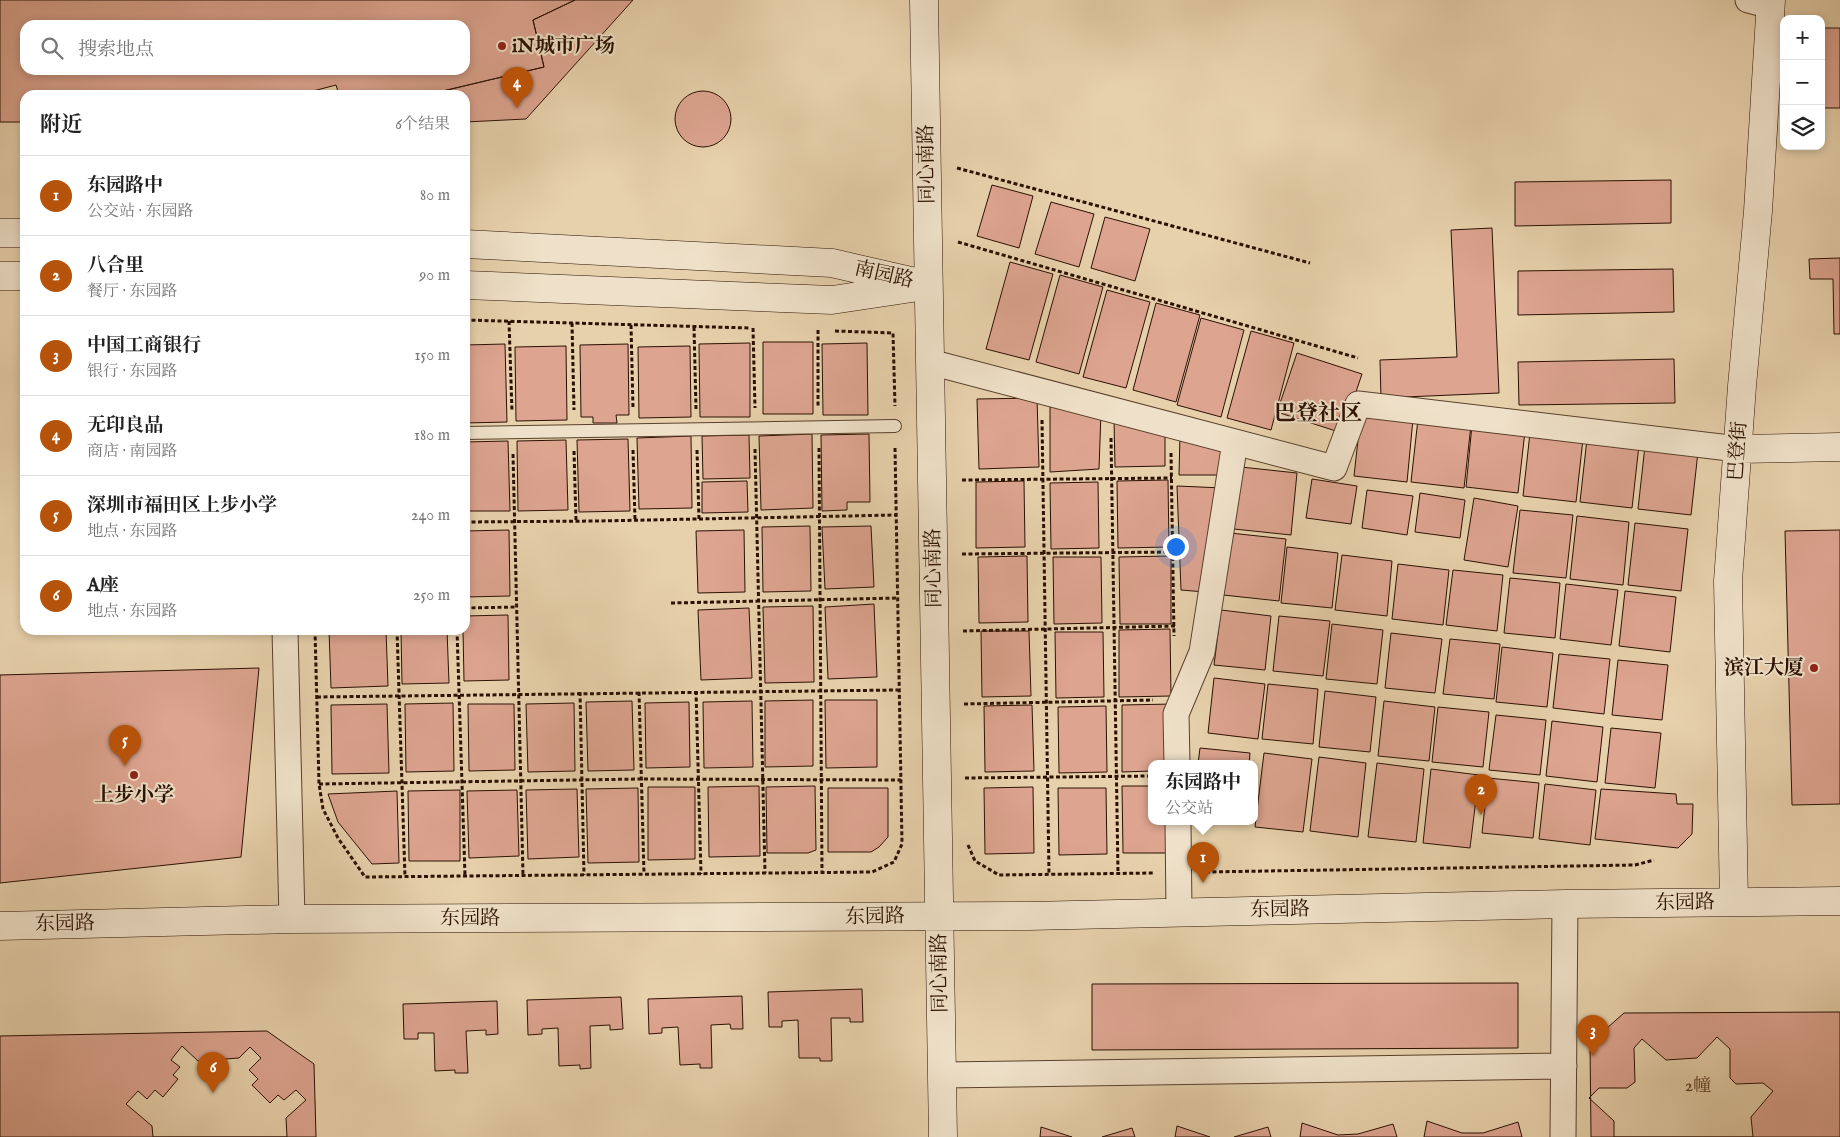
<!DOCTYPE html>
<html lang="zh">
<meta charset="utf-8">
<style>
body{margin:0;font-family:"IM FELL English","Noto Serif SC",serif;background:#f2f2f2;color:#222}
.controls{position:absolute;right:15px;top:15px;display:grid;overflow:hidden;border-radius:10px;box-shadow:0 2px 8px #0003}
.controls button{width:45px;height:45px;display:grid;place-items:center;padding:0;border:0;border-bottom:1px solid #e0e0e0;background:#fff;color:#222;font:25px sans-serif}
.you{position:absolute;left:1175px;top:546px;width:18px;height:18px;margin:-12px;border:4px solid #fff;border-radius:50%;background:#1a73e8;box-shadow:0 0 0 8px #1a73e833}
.badge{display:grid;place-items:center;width:32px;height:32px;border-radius:50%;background:#b45309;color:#fff;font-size:16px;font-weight:700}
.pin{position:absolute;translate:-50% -41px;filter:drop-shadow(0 1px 2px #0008)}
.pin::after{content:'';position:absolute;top:26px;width:18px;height:15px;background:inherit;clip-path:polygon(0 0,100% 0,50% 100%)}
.popup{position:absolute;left:1148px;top:760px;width:110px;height:65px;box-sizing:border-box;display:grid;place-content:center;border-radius:10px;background:#fff;filter:drop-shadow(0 1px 4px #0005);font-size:16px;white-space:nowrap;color:#767676}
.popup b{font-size:19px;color:#222}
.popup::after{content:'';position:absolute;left:50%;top:100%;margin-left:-10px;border:10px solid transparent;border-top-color:#fff}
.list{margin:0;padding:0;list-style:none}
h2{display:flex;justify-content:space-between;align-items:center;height:65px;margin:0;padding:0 20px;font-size:21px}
h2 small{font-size:16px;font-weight:400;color:#767676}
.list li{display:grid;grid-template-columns:32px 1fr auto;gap:15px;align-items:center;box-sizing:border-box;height:80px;padding:0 20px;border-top:1px solid #e0e0e0}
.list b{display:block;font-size:19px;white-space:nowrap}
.list p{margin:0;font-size:16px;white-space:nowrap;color:#767676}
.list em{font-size:16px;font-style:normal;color:#767676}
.icon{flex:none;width:28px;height:28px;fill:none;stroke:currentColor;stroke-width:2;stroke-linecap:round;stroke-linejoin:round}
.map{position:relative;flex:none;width:1840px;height:1137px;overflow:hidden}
.search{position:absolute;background:#fff;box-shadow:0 2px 8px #0003;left:20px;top:20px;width:450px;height:55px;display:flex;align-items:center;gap:12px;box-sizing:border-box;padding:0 18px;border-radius:15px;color:#767676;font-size:19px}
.panel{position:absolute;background:#fff;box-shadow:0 2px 8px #0003;left:20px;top:90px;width:450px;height:545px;border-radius:15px}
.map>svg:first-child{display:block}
.building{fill:#dda490;stroke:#2b1002;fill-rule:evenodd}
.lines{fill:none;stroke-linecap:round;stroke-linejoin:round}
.lane-casing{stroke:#5a402c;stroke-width:14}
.street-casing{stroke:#5a402c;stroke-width:27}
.secondary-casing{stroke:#2b1002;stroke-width:29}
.path{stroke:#2b1002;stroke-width:3;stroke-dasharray:4 2.5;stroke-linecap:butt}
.lane{stroke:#efe1c9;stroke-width:12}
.street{stroke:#efe1c9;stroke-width:25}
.secondary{stroke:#efe1c9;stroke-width:28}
.poi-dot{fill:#8f2418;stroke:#efe1c9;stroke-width:2}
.labels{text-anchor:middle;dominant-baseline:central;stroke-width:4;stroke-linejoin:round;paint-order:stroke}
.number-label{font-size:18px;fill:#583526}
.poi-label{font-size:20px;font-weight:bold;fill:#2b1002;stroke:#efe1c9;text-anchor:start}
.street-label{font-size:20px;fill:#2b1002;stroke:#efe1c9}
.quarter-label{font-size:22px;font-weight:bold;fill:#2b1002;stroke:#efe1c9}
</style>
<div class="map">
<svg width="1840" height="1137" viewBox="0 0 1840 1137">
<rect width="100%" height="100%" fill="#e7d1ac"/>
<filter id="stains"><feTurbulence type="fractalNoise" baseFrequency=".004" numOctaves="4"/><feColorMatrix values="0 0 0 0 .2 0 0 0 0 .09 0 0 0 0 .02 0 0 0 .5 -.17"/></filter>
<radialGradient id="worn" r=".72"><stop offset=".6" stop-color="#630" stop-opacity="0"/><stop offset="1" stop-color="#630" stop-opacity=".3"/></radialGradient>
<path class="building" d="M0 0H575L533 20 544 67 426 95H339L336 85 298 95H25V122H0ZM25 25H465V70H25Z
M575 0H633L526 119 465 122V95H426L544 67 533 20Z
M1821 28H1840V108H1821Z
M675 119a28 28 0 1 1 56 0a28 28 0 1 1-56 0Z
M1671 180V223L1515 226V182Z
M992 185 1033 196 1019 248 977 236Z
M1051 202 1094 214 1079 267 1035 254Z
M1105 217 1150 229 1135 281 1091 268Z
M1492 228 1499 393 1381 398 1380 360 1457 357 1451 230Z
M1840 258V334H1834L1833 279H1810L1809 259Z
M1010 262 1053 274 1029 360 986 349Z
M1673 269 1674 312 1518 315V271Z
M1060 275 1103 287 1079 374 1036 362Z
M1107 290 1150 302 1126 388 1083 377Z
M1156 303 1200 315 1176 402 1133 390Z
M1201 318 1244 330 1221 417 1177 405Z
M1251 331 1294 343 1271 430 1227 418Z
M763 342H813V414H763Z
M750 343V417H700L699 344Z
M867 343 868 415H823L822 344Z
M505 344 507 422 465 423V345Z
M628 344 629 415H616L617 423H593V417H581L580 345Z
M566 346 567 420 516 421 515 347Z
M690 346 691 417 639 418 638 347Z
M1297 353 1362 374 1342 433 1277 412Z
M1674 359 1675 403 1519 405 1518 362Z
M1037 398 1039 467 979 469 977 399Z
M1050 406 1101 412 1099 469 1050 472Z
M1361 413 1413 419 1407 482 1354 476Z
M1418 419 1471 425 1464 488 1411 482Z
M1114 420 1165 430V466L1115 467Z
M1472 425 1525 431 1518 493 1466 487Z
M1530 433 1583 439 1576 502 1523 496Z
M812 434 813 508 761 510 759 436Z
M869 434 870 502H847V510L822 511 821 435Z
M1180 434 1223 442 1220 475H1179Z
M749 435 750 478 703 479 702 436Z
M691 436 692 508 639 509 637 438Z
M628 439 630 511 579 512 577 440Z
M1587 439 1639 445 1632 508 1580 502Z
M566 440 568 510 518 511 517 441Z
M508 441 510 511H465V442Z
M1645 446 1698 452 1691 515 1638 509Z
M1241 467 1297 473 1291 535 1234 529Z
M1312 479 1357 486 1351 524 1306 518Z
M1168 480 1169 547 1118 548 1117 481Z
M747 481 748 512 702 513V482Z
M1024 481 1025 547 976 548V482Z
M1098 482 1099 548 1051 549 1050 483Z
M1177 486 1223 488 1205 592 1181 590Z
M1367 490 1413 496 1407 535 1362 528Z
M1420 493 1465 500 1460 538 1415 532Z
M1474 498 1518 506 1508 567 1464 560Z
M1520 510 1573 515 1566 578 1513 573Z
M1577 516 1629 522 1623 585 1570 579Z
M1635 523 1688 529 1681 591 1628 585Z
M810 526 811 591 763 592 762 527Z
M871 526 874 587 825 589 822 527Z
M509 530 510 596 465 597V531Z
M744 530 745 592 698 593 696 531Z
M1840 530V804L1792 805 1785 531Z
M1230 533 1286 539 1279 601 1223 595Z
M1287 547 1338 553 1332 608 1281 603Z
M1342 555 1392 561 1387 616 1335 610Z
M1027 556 1028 622 979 623 978 557Z
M1171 556V624H1120L1119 557Z
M1053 557H1101L1102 623 1054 624Z
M1398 564 1449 570 1443 625 1392 619Z
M1453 570 1503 575 1497 631 1446 625Z
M1510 578 1560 583 1555 638 1504 633Z
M1566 584 1618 590 1611 645 1560 639Z
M1625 591 1676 597 1670 652 1619 646Z
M874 604 877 677 828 679 825 607Z
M813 606 814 682 765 683 763 607Z
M749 608 752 678 701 680 698 610Z
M1221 610 1271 616 1265 670 1214 665Z
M508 615 509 680 464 681 463 630H465V616Z
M1279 616 1330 621 1323 676 1273 671Z
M1332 624 1383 630 1377 684 1326 679Z
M1170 629 1171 696 1119 697V630Z
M329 630H386L388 686 331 688Z
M401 630H447L449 683 402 684Z
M981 631H1029L1031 696 982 697Z
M1055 632H1103L1104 697 1056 698Z
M1391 633 1442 639 1435 693 1385 688Z
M1450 639 1500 644 1494 699 1443 694Z
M1502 647 1553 653 1547 707 1496 702Z
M1559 654 1610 659 1604 714 1553 708Z
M1618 660 1668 665 1662 720 1612 715Z
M259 668 241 857 0 883V675Z
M1214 678 1265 684 1258 739 1208 733Z
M1268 684 1318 689 1313 744 1262 739Z
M1325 691 1376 697 1370 752 1319 747Z
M813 700V766L765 767V701Z
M825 700H877V767L826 768Z
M632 701 634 770 588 771 586 702Z
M752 701 753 767 704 768 703 702Z
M1384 701 1435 707 1429 761 1378 756Z
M689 702 690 767 646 768 645 703Z
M453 703 454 771 406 772 405 704Z
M574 703 575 771 528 772 526 704Z
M387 704 389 773 332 774 331 705Z
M468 704H514L515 770 469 771Z
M1173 704 1174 764H1152V771L1122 772V705Z
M1032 705 1034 771 985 772 984 706Z
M1106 706 1107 772 1059 773 1058 707Z
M1438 707 1489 712 1483 767 1432 762Z
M1496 715 1546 720 1540 775 1489 770Z
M1552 721 1603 727 1597 782 1546 776Z
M1611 728 1661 733 1655 788 1605 783Z
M1200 748 1250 753 1249 764H1198Z
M1264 753 1312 759 1303 832 1255 827Z
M1319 757 1366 763 1358 837 1310 831Z
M1377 763 1424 769 1416 842 1368 837Z
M1431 769 1479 775 1470 848 1423 843Z
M1488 778 1539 783 1533 838 1482 833Z
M1545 784 1596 790 1590 845 1539 839Z
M759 786 760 856 709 857 708 787Z
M815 786 816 850 808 853H767L766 787Z
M1122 786H1152V822H1173L1174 853H1123Z
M648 787H695V859L648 860Z
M1033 787 1034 853 985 854 984 788Z
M638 788 639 862 588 863 586 789Z
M828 788H888V837L879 847 871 852H828Z
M1058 788H1106L1107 854 1059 855Z
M577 789 579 857 528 859 526 790Z
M1601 789 1676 794 1677 804H1693L1692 834 1678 848 1595 839Z
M460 790V861H409L408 791Z
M517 790 519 856 469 858 467 791Z
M397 791 399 863 372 864 338 822 328 794Z
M1518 983V1048L1092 1050V984Z
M862 989 863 1022H850V1018H831L832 1061H820V1058H799L798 1020 782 1021V1027H769L768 992Z
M742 996 743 1029H731L730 1024 711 1025 712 1068H700V1064L680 1065 678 1027 662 1028V1033L649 1034 648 999Z
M621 997 623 1029 610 1030V1025L590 1026 591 1068 580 1069V1065L559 1066 558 1028 542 1029V1034L528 1035 527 1000Z
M497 1001 498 1034 486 1035V1030L466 1031 468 1073H455V1070L435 1071 434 1033H418V1039H404L403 1004Z
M1840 1012V1137H1591L1590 1043 1624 1013Z
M267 1031 314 1064 316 1137H0V1036Z
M1717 1037 1730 1049V1078L1736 1084 1763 1083 1773 1091 1751 1117 1753 1137H1614V1121L1589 1098 1599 1088H1627L1635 1082 1634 1048 1642 1039 1666 1060 1697 1058Z
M182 1046 198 1061 239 1058 250 1047 261 1058 249 1070 258 1079 252 1085 270 1103 278 1095 284 1100 296 1090 306 1100 286 1118 287 1137H153L152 1126 126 1104 138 1091 147 1099 155 1090 163 1097 178 1079 173 1075 180 1067 171 1060Z
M1427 1121 1462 1133H1483L1518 1122 1522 1137H1424Z
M1302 1123 1338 1135 1358 1134 1393 1124 1397 1137H1300Z
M1177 1126 1210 1137H1175Z
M1041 1127 1072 1137H1040Z
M1268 1127 1271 1137H1234Z
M1132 1128 1135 1137H1102Z"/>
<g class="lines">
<g class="lane-casing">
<path id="lane" d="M465 433 895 426"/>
</g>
<g class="street-casing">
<path id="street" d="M1748 0 1771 6
M930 362 1334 468 1358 404 1738 449
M285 630 292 919
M1177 764 1176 714 1202 652 1235 442
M1178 822 1179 912
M942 1075 1564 1066
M1563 1137 1565 904"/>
</g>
<g class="secondary-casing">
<path id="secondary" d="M924 0 943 1137
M0 233H25
M465 244 832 263 928 285
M0 276H25
M465 285 832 300 912 288
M1738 449 1840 447
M1734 902 1728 581 1742 386 1758 211 1771 0
M0 926 292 919 1029 916 1565 904 1840 901"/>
</g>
<path class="path" d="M957 168 1310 263
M958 242 1358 358
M465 320 749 328
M509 321 512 412
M572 323 574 410
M631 325 633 409
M694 327 696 409
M753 328 755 408
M818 330V407
M835 331 893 333 895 406
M1042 420 1049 874
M1111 438 1118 873
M819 448 822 872
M755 449 765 873
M633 450 635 520
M697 450 699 519
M574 451 576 521
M1171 453 1174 636
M513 454 523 875
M962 480 1172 478
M465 522 599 521 896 515
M962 554 1173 552
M671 603 898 598
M465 608 517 607
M315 630 319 784 323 809 338 838 365 877 872 872 894 862 902 844 895 447
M397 630 405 877
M457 630 465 876
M963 631 1175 626
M696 691 701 874
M580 692 584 875
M639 692 644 874
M317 697 899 690
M964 704 1153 700
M965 778 1152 776
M319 784 641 779 901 780
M968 845 975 861 999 875 1153 873
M1206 872 1635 865 1654 860"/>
<use href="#lane" class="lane"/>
<use href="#street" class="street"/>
<use href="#secondary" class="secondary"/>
</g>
<g class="poi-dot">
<circle cx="502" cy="46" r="5"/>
<circle cx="1814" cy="668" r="5"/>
<circle cx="134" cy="775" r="5"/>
</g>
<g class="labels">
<g class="number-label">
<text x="1698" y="1086">2幢</text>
</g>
<g class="poi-label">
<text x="512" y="46">iN城市广场</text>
<text x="1804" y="668" text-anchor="end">滨江大厦</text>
<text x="134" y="795" text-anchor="middle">上步小学</text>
</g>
<g class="street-label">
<text transform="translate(927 164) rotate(-91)">同心南路</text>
<text transform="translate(884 275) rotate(13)">南园路</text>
<text transform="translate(1738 451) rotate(-86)">巴登街</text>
<text transform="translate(934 568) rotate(-91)">同心南路</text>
<text transform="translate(1685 903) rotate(-1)">东园路</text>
<text transform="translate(1280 910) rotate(-1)">东园路</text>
<text transform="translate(875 917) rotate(-1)">东园路</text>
<text x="470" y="918">东园路</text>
<text transform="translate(65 924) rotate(-1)">东园路</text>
<text transform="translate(940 973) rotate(-91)">同心南路</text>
</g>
<g class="quarter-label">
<text x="1318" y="414">巴登社区</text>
</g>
</g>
<rect width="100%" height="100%" filter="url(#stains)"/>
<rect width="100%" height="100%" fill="url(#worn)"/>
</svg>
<div class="controls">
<button>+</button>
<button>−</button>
<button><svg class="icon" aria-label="layers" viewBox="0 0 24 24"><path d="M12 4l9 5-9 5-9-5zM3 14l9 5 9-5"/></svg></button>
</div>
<div class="you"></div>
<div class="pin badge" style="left:1203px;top:883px">1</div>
<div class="popup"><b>东园路中</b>公交站</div>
<div class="pin badge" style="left:1481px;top:815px">2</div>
<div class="pin badge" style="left:1593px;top:1056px">3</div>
<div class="pin badge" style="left:517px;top:108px">4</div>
<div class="pin badge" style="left:125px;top:766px">5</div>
<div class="pin badge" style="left:213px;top:1093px">6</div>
<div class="search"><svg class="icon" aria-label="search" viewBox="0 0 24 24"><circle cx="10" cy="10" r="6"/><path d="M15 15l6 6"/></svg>搜索地点</div>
<section class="panel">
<h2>附近<small>6个结果</small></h2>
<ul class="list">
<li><span class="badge">1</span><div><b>东园路中</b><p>公交站 · 东园路</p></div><em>80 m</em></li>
<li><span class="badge">2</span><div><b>八合里</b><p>餐厅 · 东园路</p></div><em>90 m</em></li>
<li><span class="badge">3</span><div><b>中国工商银行</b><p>银行 · 东园路</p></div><em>150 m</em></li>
<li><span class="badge">4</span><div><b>无印良品</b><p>商店 · 南园路</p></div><em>180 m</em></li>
<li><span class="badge">5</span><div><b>深圳市福田区上步小学</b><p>地点 · 东园路</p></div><em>240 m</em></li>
<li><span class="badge">6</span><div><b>A座</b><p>地点 · 东园路</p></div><em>250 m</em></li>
</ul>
</section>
</div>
